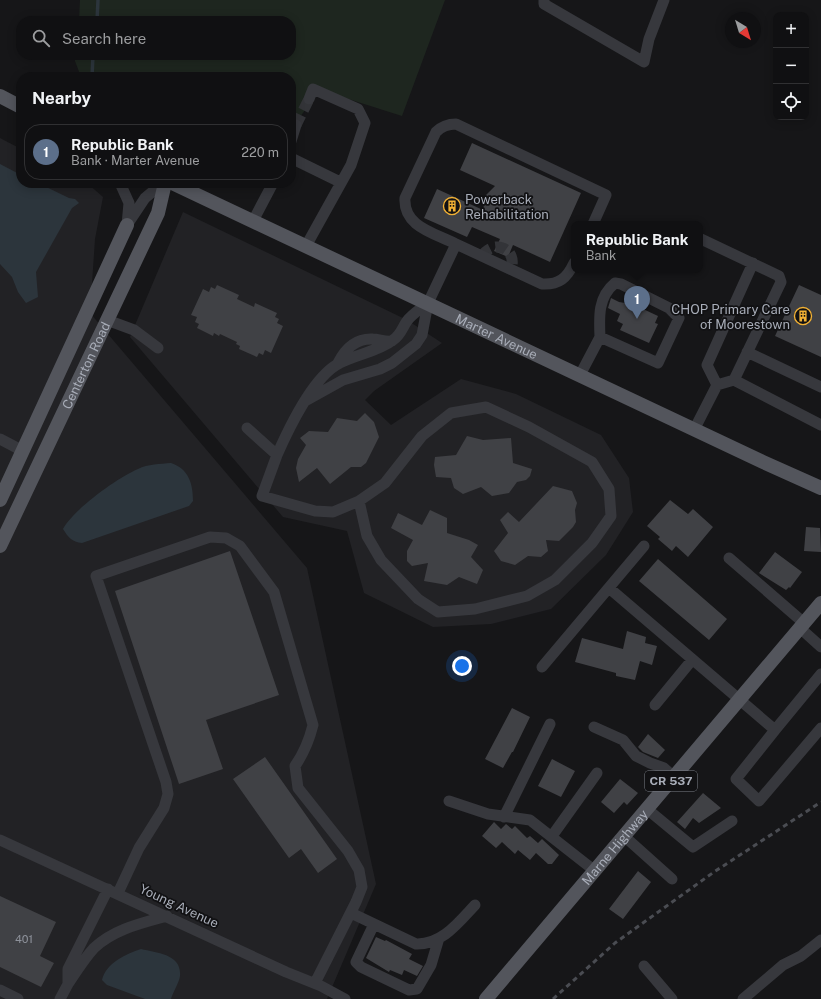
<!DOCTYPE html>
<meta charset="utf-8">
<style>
body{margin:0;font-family:"Public Sans",sans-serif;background:#19191b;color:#f1f3f6}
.controls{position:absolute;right:12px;top:12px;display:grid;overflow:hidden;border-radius:8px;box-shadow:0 2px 10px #0003}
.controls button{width:36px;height:36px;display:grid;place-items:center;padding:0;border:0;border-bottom:1px solid #303032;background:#101012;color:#f1f3f6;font:20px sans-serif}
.compass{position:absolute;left:725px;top:12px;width:36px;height:36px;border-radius:50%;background:#101012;box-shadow:0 2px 10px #0003;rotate:142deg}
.you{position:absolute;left:462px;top:666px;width:14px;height:14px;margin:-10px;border:3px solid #fff;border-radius:50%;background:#1a73e8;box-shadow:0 0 0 6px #1a73e833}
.badge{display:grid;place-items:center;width:26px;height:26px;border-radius:50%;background:#f2b134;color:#fff;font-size:13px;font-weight:700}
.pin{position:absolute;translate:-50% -33px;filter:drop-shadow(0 1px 2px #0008)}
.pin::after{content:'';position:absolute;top:21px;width:14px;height:12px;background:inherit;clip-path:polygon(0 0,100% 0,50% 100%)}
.popup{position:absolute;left:571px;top:221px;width:132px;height:52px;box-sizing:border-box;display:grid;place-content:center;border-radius:8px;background:#101012;filter:drop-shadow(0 1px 3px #0005);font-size:13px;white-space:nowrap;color:#9c9d9f}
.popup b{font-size:15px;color:#f1f3f6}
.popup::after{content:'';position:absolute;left:50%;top:100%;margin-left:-8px;border:8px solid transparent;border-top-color:#101012}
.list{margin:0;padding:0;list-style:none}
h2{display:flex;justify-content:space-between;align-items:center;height:52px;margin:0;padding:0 16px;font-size:17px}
h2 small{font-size:13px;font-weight:400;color:#9c9d9f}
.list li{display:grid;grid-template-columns:26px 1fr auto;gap:12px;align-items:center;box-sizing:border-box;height:56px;margin:0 8px 8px;padding:0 8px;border:1px solid #303032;border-radius:16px}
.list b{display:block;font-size:15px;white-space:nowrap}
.list p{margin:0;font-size:13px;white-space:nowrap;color:#9c9d9f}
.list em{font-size:13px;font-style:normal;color:#9c9d9f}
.icon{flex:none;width:22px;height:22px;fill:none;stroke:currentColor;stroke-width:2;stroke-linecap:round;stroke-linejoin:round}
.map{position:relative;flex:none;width:821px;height:999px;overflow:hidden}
.search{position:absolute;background:#101012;box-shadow:0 2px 10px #0003;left:16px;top:16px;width:280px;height:44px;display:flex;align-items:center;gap:10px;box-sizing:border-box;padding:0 14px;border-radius:16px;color:#9c9d9f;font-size:15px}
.panel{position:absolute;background:#101012;box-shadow:0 2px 10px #0003;left:16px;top:72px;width:280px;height:116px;border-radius:16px}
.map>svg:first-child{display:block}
.built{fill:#222225}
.green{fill:#1e261f}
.water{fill:#2c353c}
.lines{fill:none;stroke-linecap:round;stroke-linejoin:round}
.stream{stroke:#2c353c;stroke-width:3.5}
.building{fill:#404145}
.minor-tunnel{stroke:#333438;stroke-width:11;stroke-dasharray:11 5.5;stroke-linecap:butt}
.minor{stroke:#37383d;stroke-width:11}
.major{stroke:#53555c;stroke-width:14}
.rail{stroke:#4a4c52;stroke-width:3;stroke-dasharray:5 4;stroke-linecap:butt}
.labels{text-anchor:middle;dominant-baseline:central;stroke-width:3.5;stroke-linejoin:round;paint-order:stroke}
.number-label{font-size:11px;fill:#8e929b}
.shield{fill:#111113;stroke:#7b7e86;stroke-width:1}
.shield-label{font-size:12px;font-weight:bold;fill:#a8adb8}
.poi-label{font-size:13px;fill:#a8adb8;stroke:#111113;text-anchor:start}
.street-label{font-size:13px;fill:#a8adb8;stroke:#111113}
</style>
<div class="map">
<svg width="821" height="999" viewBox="0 0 821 999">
<rect width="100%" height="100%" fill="#161618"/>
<path class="built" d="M0 138 21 149V183H87L103 197 95 239 90 313 307 568 376 884 327 999H0Z
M183 212 407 320 442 343 374 391 365 400 391 425 461 379 516 394 601 435 629 478 633 512 606 555 551 609 491 624 433 627 364 593 347 531 283 517 130 337Z"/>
<path class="green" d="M80 0H445L402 116 320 90 291 129V77H81L75 61V55H291V21H79Z"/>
<path class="water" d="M0 164 21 175V183H38L69 198 75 199 79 203 72 208 36 272 38 297 26 303 18 292 12 277 0 264Z
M171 463C189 469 193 484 193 501L189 506 82 543C72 542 68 537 63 529 74 509 117 478 138 469 148 464 160 464 171 463Z
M141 949C157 953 182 954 180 976 179 983 173 992 171 999H145L107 985 102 980C106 963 126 954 141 949Z"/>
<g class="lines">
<path class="stream" d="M97 21 98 0
M92 77 93 55"/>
</g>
<path class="building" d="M472 143 581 193 550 262 513 245 508 257 494 251 500 239 472 227 467 237 424 218 437 189 483 210 486 195 495 186 460 170Z
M217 285 239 295 237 299 254 307 255 303 277 313 275 317 279 319 277 323 283 326 271 353 265 350 263 355 259 353 257 357 239 349 240 346 236 344 237 342 220 334 219 336 214 333 213 336 197 328 199 324 195 322 197 317 191 315 203 289 209 292 211 287 215 289Z
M799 285 821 295V357L775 336Z
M611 298 619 302 625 303 626 301 658 316 655 323 658 324 649 343 620 330 623 324 617 321 620 314 608 308Z
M365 413 374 422 379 437 366 463 361 467H351L330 484 317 468 299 482 296 468 298 459 306 445 300 438 309 431 328 432 337 418 357 421Z
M467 436 483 440 511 438 513 463 532 469 530 476 526 480 517 482 509 493 492 496 481 487 463 494 454 488 451 478 436 477 434 465 435 457 456 455Z
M553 486 572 491 577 503 575 510 576 522 573 527 559 541 546 540 548 551 541 557 528 556 515 565 501 561 494 551 508 533 500 520 508 512 519 522Z
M670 500 688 514 693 509 713 527 688 557 676 546 672 551 658 539 660 537 647 526Z
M430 510 447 518V533L469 540 478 545 471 557 483 570 477 584 459 577 447 585 424 581 428 563 412 566 407 561V551L413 540 391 528 398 513 422 525Z
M806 527 820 528 821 552 804 551Z
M230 551 279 695 206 720 223 769 179 784 115 591Z
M775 552 802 572 790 588 789 587 786 590 759 573Z
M658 559 727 619 709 640 639 581Z
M627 631 646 637 645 643 657 646 652 665 640 661 635 680 616 676V673L575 662 582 638 623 649Z
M512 708 530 717 513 752H512L503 768 485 759Z
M648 734 665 750 658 758 643 752 638 747Z
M265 757 337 859 318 873 301 849 289 858 233 779Z
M552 759 575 771 561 797 538 786Z
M620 779 638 793 627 805 624 802 614 813 601 802Z
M703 793 721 808 699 823 693 818 685 829 677 822Z
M494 822 501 829 506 824 512 829 515 826 527 838 530 836 538 843 542 839 559 855 552 864H548L536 853 530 860 518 850 515 854 502 842 496 848 482 836Z
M638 871 651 882 623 919 609 909Z
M0 896 56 922 40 956 54 963 41 987 0 967Z
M376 937 385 941 386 940 412 954 409 959 423 966 417 976 404 970 402 975 390 970 389 972 366 958Z"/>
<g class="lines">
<path class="minor-tunnel" d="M296 125 309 99
M482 256C494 238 518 249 511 269"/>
<path class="minor" d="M544 0V4L644 62 649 39 664 0
M291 141 296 125
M291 158 340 182
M120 183 129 203 127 225
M253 221 273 183
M127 225 145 198 163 183
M456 244 542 284C559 285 567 278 574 263
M306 246 351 165 365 123 358 109 313 89 309 99
M107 320 134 330 158 348
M747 352 821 387
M338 363C345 349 356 338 373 339 379 339 385 342 392 341
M580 375 600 337 658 363 679 318 669 308 621 284 615 283C598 297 599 316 600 337
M734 380 821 425
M717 385 707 365 753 263
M307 400 343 380 380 369 392 363 416 344 422 335 428 303 456 244C435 233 403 227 405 198L436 132C442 126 448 124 456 124L606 195 593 224
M247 428 277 455C288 430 314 375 340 363 357 354 377 352 393 340 401 335 402 328 407 321 412 314 422 308 428 303
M694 430 717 385 734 380 781 282 779 276 701 239
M0 439 23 451
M277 455 262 496 315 511 333 512 359 501 385 483 422 436 451 413 486 407 529 427 592 462 609 489 611 516 592 543 555 580 527 596 475 609 438 612 418 599 381 560 367 536 359 501
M729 558 804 623
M609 588 775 730 821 674
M800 628 821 647
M542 667 644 546
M655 705 692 660
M594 727 623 740 636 756 650 763 664 768 674 777
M775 730 736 779 759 801 821 728
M449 801 488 814 530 820 595 871
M647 809 693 847 732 821
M504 817 550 724
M552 836 597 773
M624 836 672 879
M0 840 286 972 321 986 345 999
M118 893 139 848 164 808 168 794 166 782 96 576 210 537 226 538 240 546 274 592 313 725C309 741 304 753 295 766L298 788 348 851 359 870 362 887 356 902 315 983
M351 913 416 944C442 945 459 922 475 905
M374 924 356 962 361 967 409 990 417 989 431 965 439 938
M644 966 672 999
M68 984C76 972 84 959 94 948 114 929 142 923 167 916
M0 990 18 999
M60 999 68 984V969L108 889
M743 999 783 965 801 956 821 940"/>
<g class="major">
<path d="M0 96 21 107"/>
<path id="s1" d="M172 183 763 462 821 488"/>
<path d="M0 500 127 225"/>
<path id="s2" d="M0 546 158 213 165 183"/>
<path id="s3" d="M486 999 821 603"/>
</g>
<path class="rail" d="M553 999 615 943 714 872 821 802"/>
</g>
<defs>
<g id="building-ring" transform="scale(0.9)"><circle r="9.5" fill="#111113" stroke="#f2b134" stroke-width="1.5"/><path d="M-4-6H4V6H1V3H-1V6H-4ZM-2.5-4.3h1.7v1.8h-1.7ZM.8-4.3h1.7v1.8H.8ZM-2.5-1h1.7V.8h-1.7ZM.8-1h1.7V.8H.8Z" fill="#f2b134"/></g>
</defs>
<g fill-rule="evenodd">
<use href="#building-ring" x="452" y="206"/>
<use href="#building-ring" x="803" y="316"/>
</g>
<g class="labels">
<g class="number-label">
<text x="24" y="939">401</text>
</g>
<rect class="shield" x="645" y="771" width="52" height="20" rx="3"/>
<g class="shield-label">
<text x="671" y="781">CR 537</text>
</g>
<g class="poi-label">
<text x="465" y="199">Powerback<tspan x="465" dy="15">Rehabilitation</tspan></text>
<text x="790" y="309" text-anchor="end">CHOP Primary Care<tspan x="790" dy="15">of Moorestown</tspan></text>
</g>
<g class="street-label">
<text stroke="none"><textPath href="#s1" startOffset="359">Marter Avenue</textPath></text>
<text stroke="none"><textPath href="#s2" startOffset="200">Centerton Road</textPath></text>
<text stroke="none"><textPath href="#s3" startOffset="199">Marne Highway</textPath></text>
<text transform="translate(179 906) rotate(25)">Young Avenue</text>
</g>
</g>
</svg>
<div class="controls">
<button>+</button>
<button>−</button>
<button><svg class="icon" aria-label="locate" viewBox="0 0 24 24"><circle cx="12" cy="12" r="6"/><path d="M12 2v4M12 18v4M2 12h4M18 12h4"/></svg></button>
</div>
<svg class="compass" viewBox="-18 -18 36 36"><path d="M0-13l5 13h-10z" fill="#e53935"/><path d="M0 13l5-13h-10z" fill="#9c9d9f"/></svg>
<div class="you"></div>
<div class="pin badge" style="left:637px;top:319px;background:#5c6f8a">1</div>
<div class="popup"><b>Republic Bank</b>Bank</div>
<div class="search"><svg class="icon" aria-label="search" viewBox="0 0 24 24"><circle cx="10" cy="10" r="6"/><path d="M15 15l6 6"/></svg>Search here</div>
<section class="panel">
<h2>Nearby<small></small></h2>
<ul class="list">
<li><span class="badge" style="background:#5c6f8a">1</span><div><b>Republic Bank</b><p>Bank · Marter Avenue</p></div><em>220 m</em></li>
</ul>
</section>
</div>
